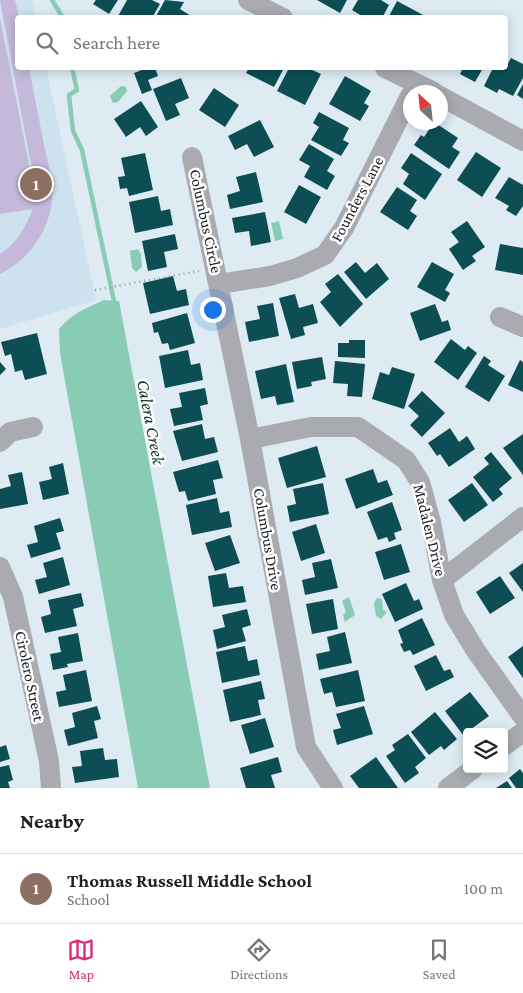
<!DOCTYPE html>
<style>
body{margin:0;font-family:"Crimson Pro",serif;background:#f2f2f2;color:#222}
.controls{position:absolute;right:15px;bottom:15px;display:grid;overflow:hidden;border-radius:5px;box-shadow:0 2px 12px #0003}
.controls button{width:45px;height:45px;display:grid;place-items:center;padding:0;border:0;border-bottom:1px solid #e0e0e0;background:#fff;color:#222;font:25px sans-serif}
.compass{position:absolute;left:403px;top:85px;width:45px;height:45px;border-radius:50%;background:#fff;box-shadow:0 2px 12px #0003;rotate:333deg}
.you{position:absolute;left:212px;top:309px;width:18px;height:18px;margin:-12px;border:4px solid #fff;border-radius:50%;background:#1a73e8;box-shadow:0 0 0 8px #1a73e833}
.badge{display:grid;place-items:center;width:32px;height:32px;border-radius:50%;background:#db2777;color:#fff;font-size:16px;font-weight:700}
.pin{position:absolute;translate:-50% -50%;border:2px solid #fff;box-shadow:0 1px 5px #0006}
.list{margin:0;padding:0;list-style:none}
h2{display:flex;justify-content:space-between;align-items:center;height:65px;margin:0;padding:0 20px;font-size:21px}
h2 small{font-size:16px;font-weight:400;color:#767676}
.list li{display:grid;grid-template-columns:32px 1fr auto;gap:15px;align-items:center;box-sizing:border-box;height:70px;padding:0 20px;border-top:1px solid #e0e0e0}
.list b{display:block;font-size:19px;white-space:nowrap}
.list p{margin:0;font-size:16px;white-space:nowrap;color:#767676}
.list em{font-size:16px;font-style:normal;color:#767676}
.icon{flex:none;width:28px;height:28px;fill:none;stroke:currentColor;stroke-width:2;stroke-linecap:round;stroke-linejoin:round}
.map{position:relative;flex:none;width:523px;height:788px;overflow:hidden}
.search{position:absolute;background:#fff;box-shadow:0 2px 12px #0003;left:15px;right:15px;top:15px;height:55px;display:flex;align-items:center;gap:12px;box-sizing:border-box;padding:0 18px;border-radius:5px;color:#767676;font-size:19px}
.sheet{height:135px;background:#fff}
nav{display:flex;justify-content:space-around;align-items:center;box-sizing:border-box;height:70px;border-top:1px solid #e0e0e0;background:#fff;font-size:14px;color:#767676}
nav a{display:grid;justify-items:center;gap:2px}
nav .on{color:#db2777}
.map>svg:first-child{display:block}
.built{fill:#cde1ee}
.green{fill:#c4b9db}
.water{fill:#88ccb5}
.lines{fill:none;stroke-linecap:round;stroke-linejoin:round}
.stream{stroke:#88ccb5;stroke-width:4.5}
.building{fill:#0c4e53}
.path{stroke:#909aa0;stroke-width:2.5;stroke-dasharray:1 4;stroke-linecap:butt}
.minor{stroke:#a9abb1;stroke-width:20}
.labels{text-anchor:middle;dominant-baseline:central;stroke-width:5;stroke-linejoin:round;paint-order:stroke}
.street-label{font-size:16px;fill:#1a1f22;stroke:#fff}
.water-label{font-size:18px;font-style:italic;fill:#15362c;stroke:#fff}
</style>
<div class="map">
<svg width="523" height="788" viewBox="0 0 523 788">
<rect width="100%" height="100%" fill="#deebf3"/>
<path class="built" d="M0 0H32L35 17 18 18V68H46L96 300 0 329Z"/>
<path class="green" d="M0 0H15L19 17 18 68H29C33 90 38 112 42 135 45 151 50 167 52 184 56 221 33 258 0 274V254C18 243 25 227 33 209L0 214V19L35 194 36 191Z"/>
<path class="water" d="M121 86 126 87 127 91 118 102 113 103 110 96Z
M279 221 283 239 275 241 271 223Z
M138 249 141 254 142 267 136 272 132 268 130 251Z
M104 300 119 301 210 788H138L60 353 59 329C71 314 88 307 104 300Z
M349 597 355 615 345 622 343 615 346 612 342 601Z
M377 598 382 599 383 609 387 612 381 619 376 616 374 603Z"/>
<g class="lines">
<path class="stream" d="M52 0 63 18
M72 68 77 90 69 95 73 131 82 150 115 306"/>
</g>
<path class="building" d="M96 0H118L109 14 93 4Z
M127 0H152L160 4 152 18H117Z
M165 0 184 2 180 9 194 18H155Z
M317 0H347L340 13Z
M358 0H381L389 5 382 18H365L352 10Z
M397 1 425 16 424 18H388Z
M511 58 523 64V78L513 96 499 89 497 93 484 86 493 68 505 69Z
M147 68H155L158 76 148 80 152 90 142 94 134 73Z
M249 68H284L274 87 246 73Z
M289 68H308L321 74 305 105 277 91Z
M457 68H483L475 82 460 74 462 70Z
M345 76 371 91 364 103 369 106 360 121 329 104Z
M181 78 189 98 175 104 180 115 166 121 153 89Z
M523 84V99L517 95Z
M214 88 239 105 225 127 199 110Z
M141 101 158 127 146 136 140 127 126 137 114 119Z
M319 112 349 128 343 140 349 143 341 156 311 140 319 127 313 123Z
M260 120 274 147 254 157 247 144 235 150 228 136Z
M434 122 458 138 452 147 460 152 449 169 414 145 421 135 424 137Z
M309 144 334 159 327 171 335 176 327 190 304 177 310 166 299 160Z
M476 152 501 168 482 197 457 180Z
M145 153 153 190 129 196 127 188 120 189 118 177 125 176 121 158Z
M411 153 442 174 425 200 403 184 409 174 401 168Z
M256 172 263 202 230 209 227 195 240 191 236 177Z
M509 177 523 185V206L516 216 506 210 509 206 495 198Z
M299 185 321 197 306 224 284 212Z
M397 187 417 200 410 211 417 216 408 230 380 212Z
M158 196 161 211 170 209 173 225 135 233 129 202Z
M265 212 271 242 251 246 249 231 235 233 232 218Z
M467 221 485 247 472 256 476 261 463 270 449 249 459 242 451 232Z
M175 234 178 249 164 252 167 267 148 271 142 241Z
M500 244 523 248V275L495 270Z
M356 262 365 273 377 263 389 279 366 299 344 272Z
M432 262 454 274 445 290 450 293 445 302 417 287Z
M338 274 363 304 340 327 320 302 331 292 325 284Z
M173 276 177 291 186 289 189 305 150 314 143 283Z
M295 294 299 308 313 304 318 323 303 327 305 335 291 339 279 298Z
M273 303 279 336 249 342 245 322 260 319 257 306Z
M435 304 442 322 448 320 451 330 420 341 410 313Z
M187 313 195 343 170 350 168 343 162 344 158 332 154 333 152 323Z
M37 333 47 374 25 380 22 370 15 372 11 354 5 356 1 342Z
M451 339 465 350 468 346 477 353 458 380 434 362Z
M349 340H365V358L338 357V343H349Z
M188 350 191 365 200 363 203 380 165 388 159 356Z
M484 356 491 361 488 365 505 376 489 402 465 387Z
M322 357 326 379 311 382 312 386 297 389 292 362Z
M520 360 523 362V392L508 385Z
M335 361 365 364 362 397 347 396 348 384 333 383Z
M0 362 6 369 0 375Z
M286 364 294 402 277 405 275 396 261 399 255 371Z
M392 367 415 374 404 409 372 399 380 372 389 375Z
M205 388 208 404 200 406 203 420 174 426 170 409 182 407 179 393Z
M422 391 445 413 422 437 410 425 419 416 408 406Z
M202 424 205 439 214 437 218 452 182 461 173 431Z
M450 428 459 442 467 436 475 449 449 467 440 454 437 456 428 443Z
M523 434V475L503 448Z
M317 446 326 477 287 488 278 458Z
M491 452 512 478 499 489 503 494 493 502 473 477 489 464 484 458Z
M218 460 223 478 213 480 216 494 188 501 185 491 179 492 173 472Z
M63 463 69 494 43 500 39 482 52 479 49 467Z
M373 469 378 483 387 480 393 495 356 509 345 479Z
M22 472 28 504 0 509V489L11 486 8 475Z
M323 483 329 514 290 522 287 506 296 504 293 489Z
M472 483 488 505 464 522 448 500Z
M217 498 220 513 229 511 232 527 192 535 186 505Z
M392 502 402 530 394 533 396 539 389 542 387 537 378 540 367 512Z
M60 518 64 531 56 533 61 549 31 558 27 545 38 542 34 526Z
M316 524 325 553 301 561 292 532Z
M230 535 240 563 215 571 205 543Z
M401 544 410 572 384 580 375 552Z
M63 557 70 585 39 594 35 580 47 577 43 563Z
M331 559 338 588 305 595 302 580 315 577 312 563Z
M523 563V592L509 573Z
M226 573 229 588 243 586 246 602 213 607 208 576Z
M500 576 515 598 490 614 476 592Z
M406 583 414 601 419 599 423 609 395 622 382 594Z
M81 593 84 606 73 609 77 626 45 633 41 617 51 614 48 600Z
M333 599 338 629 312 634 306 604Z
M247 609 251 625 242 628 246 641 217 649 213 630 225 627 222 615Z
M422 618 435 645 413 655 410 650 404 652 400 644 403 643 398 630Z
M345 632 352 663 319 670 316 654 330 651 327 637Z
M78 633 83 661 67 664 68 667 53 670 50 654 61 652 58 637Z
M245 646 248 661 257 659 260 675 222 683 216 652Z
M523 646V678L508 657Z
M436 655 444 671 450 669 454 677 426 691 414 666Z
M86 670 92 701 59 707 56 692 66 690 63 675Z
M358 670 365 701 336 707 332 692 324 694 320 679Z
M261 681 265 699 258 700 261 715 230 722 223 690Z
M470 692 489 716 463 735 445 711Z
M97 706 101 719 94 721 98 738 68 746 64 730 75 727 72 713Z
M364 706 373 734 337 745 333 730 341 728 336 714Z
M435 712 457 739 444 750 441 746 429 755 411 732Z
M265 718 274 747 250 754 241 725Z
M408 734 426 758 415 767 419 773 405 783 386 756 395 750 392 745Z
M6 745 10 759 0 762V747Z
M103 748 105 760 117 759 119 777 75 783 72 767 82 766 80 751Z
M278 757 282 772 271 775 275 788H246L240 768Z
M376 757 398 788H359L350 776Z
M9 765 13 780 8 782 10 788H0V767Z
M520 769 523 773V788H516L509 778Z
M507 781 512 788H496Z"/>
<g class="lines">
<path class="path" d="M95 290 199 271"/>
<path class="minor" d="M248 0 283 18
M385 68 434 92
M440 96 523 141
M192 157 250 439 306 747 333 788
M219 284 270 276 297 268 325 255 344 228 410 96
M500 317 523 327
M250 439 311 427H358L406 460 420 482 431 522 442 580 454 615 476 651 523 717
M0 442 10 432 33 427
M0 567 13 597 49 761 51 788
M442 580 523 517
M504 746 523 732
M448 788 473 769"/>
</g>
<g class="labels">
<g class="street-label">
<text transform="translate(357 199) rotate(-62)">Founders Lane</text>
<text transform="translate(206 221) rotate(78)">Columbus Circle</text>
<text transform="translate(430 530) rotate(76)">Madalen Drive</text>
<text transform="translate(268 539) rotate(80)">Columbus Drive</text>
<text transform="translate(30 676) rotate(78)">Cirolero Street</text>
</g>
<g class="water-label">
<text transform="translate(151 422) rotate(79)">Calera Creek</text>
</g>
</g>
</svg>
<div class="controls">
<button><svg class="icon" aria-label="layers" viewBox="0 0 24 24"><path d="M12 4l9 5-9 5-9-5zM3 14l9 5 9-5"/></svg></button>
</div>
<svg class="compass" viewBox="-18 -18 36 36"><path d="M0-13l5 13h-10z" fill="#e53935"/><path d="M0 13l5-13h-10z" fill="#767676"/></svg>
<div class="you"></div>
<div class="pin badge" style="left:36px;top:184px;background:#8d6e63">1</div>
<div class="search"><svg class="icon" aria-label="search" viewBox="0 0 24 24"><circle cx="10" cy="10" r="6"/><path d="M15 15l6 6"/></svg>Search here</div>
</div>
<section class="sheet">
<h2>Nearby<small></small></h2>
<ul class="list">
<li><span class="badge" style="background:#8d6e63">1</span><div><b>Thomas Russell Middle School</b><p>School</p></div><em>100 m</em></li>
</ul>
</section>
<nav>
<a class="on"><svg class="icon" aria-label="map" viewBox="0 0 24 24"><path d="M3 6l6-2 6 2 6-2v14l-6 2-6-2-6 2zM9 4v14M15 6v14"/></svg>Map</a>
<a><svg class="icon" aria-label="directions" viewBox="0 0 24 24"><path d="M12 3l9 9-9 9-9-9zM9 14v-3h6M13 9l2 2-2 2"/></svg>Directions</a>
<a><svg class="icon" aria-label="saved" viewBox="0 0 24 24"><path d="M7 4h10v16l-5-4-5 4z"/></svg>Saved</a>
</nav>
